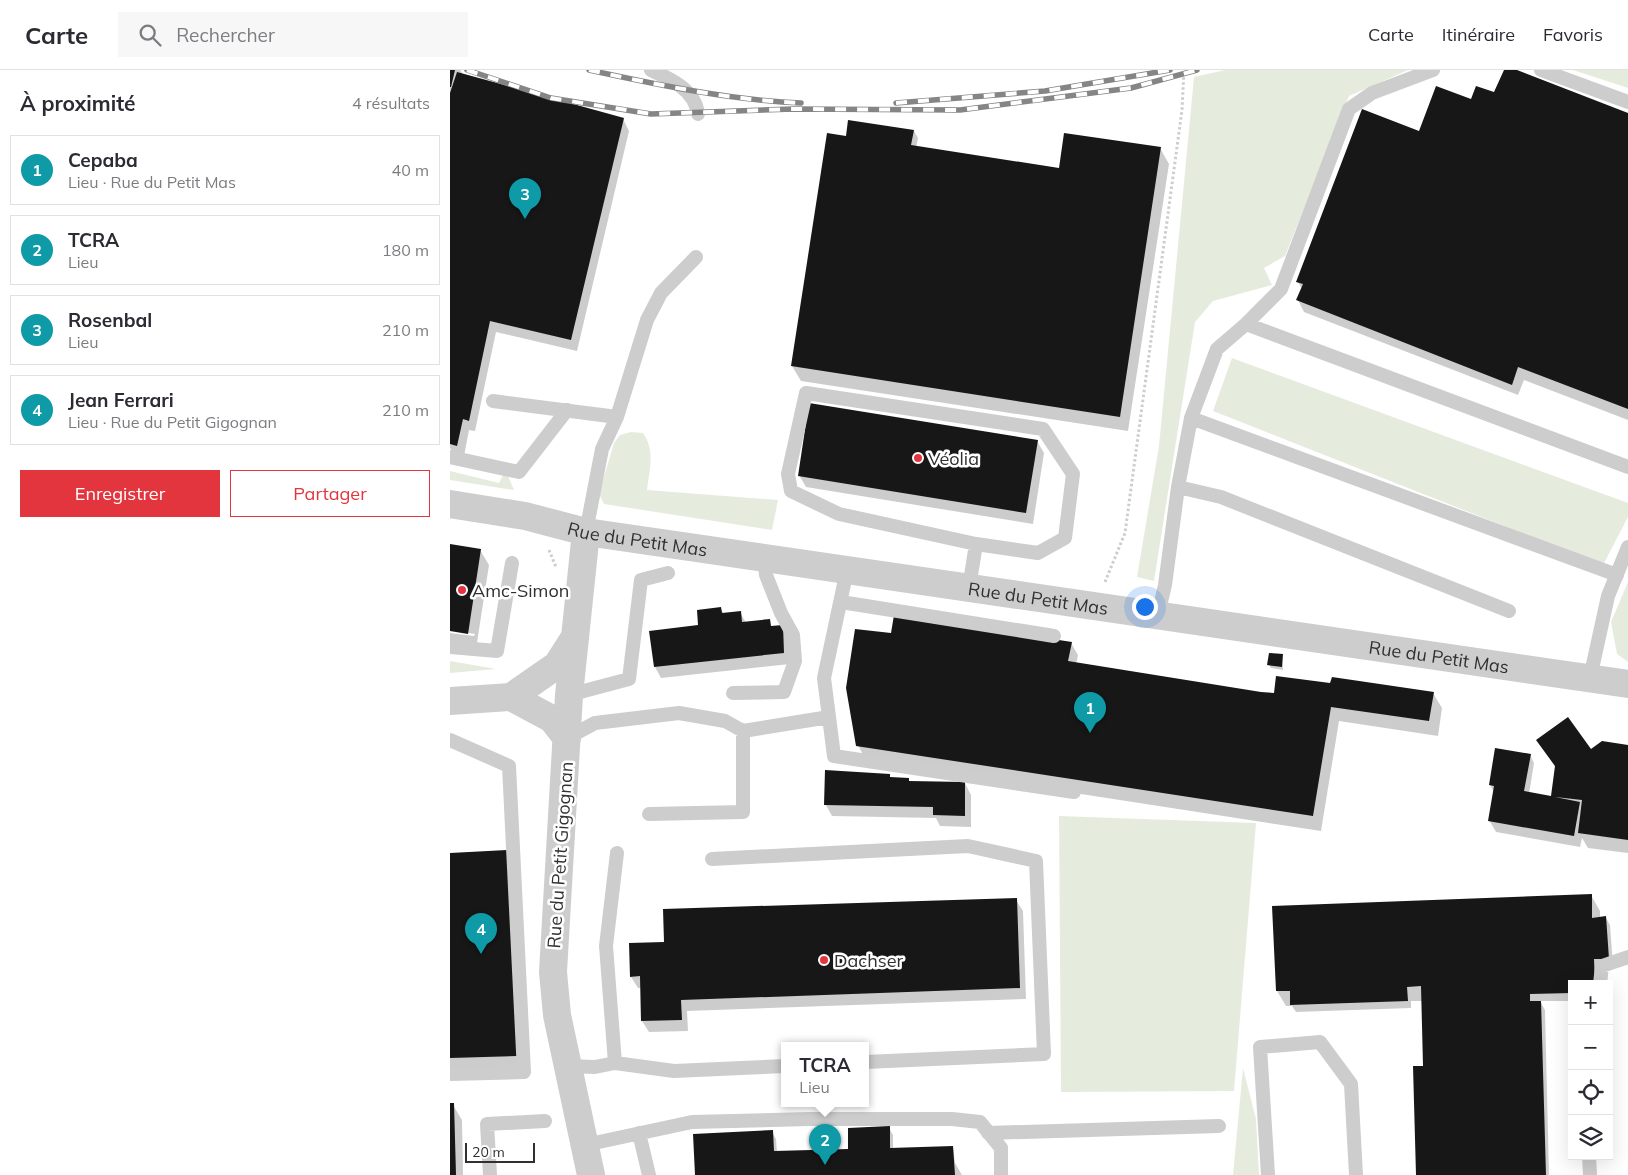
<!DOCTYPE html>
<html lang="fr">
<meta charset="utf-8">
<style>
body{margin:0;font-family:Mulish,sans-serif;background:#f7f7f7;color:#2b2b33}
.controls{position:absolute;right:15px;bottom:15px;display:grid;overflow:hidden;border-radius:0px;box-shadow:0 5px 20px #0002}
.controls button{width:45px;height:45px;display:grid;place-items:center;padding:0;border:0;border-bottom:1px solid #e1e1e2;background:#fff;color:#2b2b33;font:25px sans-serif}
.scale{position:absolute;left:15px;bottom:12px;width:70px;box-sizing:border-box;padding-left:5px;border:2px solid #303030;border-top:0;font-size:14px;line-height:18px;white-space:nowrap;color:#303030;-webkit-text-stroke:4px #fff;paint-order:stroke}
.you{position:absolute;left:694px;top:536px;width:18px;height:18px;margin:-12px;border:4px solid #fff;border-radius:50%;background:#1a73e8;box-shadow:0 0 0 8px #1a73e833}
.badge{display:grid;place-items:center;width:32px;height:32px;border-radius:50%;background:#e3353e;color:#fff;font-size:16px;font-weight:700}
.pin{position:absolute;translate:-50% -41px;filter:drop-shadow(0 1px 2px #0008)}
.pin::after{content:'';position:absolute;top:26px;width:18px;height:15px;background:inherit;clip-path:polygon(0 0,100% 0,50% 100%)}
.popup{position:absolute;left:331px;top:972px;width:88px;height:65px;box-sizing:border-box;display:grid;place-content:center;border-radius:0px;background:#fff;filter:drop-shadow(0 1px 4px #0005);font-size:16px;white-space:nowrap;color:#7c7c81}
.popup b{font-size:19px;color:#2b2b33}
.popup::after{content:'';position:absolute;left:50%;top:100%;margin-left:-10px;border:10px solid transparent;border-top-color:#fff}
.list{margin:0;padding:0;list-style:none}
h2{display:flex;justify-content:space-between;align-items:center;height:65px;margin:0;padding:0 20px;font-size:21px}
h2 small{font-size:16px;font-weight:400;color:#7c7c81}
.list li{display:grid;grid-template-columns:32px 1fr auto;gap:15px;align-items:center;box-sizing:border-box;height:70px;margin:0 10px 10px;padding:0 10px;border:1px solid #e1e1e2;border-radius:0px}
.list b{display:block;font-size:19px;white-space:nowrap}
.list p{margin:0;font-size:16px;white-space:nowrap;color:#7c7c81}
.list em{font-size:16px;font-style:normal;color:#7c7c81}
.actions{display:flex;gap:10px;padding:15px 20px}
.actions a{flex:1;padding:11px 0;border:1px solid #e3353e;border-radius:0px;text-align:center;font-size:18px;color:#e3353e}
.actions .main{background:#e3353e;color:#fff}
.icon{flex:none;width:28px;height:28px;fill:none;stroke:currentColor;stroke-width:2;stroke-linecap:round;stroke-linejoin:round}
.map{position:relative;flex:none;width:1178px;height:1105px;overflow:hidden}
header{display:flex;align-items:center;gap:30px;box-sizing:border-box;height:70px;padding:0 25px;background:#fff;border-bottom:1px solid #e1e1e2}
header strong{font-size:24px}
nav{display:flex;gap:28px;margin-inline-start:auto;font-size:18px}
.search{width:350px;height:45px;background:#f7f7f7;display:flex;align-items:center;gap:12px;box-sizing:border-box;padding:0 18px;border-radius:0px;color:#7c7c81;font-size:19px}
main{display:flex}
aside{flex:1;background:#fff}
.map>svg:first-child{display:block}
.green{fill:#e5ecde}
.shadow{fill:#0003}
.building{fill:#171717}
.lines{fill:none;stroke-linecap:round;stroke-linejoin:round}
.path{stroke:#cdcdcd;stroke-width:3;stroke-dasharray:2.5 2.5;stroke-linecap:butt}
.service{stroke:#cdcdcd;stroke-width:14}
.minor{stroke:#cdcdcd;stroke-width:28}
.rail-casing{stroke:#858585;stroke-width:5.5}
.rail{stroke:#fff;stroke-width:4;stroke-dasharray:11;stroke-linecap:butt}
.poi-dot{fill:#e3353e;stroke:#fff;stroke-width:2}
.labels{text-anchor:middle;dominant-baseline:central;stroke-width:5;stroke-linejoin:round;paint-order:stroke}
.poi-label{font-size:18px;fill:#303030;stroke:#fff;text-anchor:start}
.street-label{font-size:18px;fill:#303030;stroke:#fff}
</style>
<header>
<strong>Carte</strong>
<div class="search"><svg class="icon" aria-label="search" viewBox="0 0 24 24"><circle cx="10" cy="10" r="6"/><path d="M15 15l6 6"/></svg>Rechercher</div>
<nav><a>Carte</a><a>Itinéraire</a><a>Favoris</a></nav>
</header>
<main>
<aside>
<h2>À proximité<small>4 résultats</small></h2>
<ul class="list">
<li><span class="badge" style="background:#0f9aa8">1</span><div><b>Cepaba</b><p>Lieu · Rue du Petit Mas</p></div><em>40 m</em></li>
<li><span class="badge" style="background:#0f9aa8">2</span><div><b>TCRA</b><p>Lieu</p></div><em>180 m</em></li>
<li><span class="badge" style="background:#0f9aa8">3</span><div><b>Rosenbal</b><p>Lieu</p></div><em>210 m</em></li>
<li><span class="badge" style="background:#0f9aa8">4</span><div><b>Jean Ferrari</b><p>Lieu · Rue du Petit Gigognan</p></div><em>210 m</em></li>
</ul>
<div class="actions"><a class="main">Enregistrer</a><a>Partager</a></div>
</aside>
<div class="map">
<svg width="1178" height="1105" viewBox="0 0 1178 1105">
<rect width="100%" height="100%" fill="#fff"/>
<path class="green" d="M775 0H958L899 26 835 186 814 198 822 215 763 231 745 252 704 511 687 507 709 376 744 7Z
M1123 0H1178V18Z
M782 288 1178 433V447L1153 495 763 341Z
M181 362 193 363C206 382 199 400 197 420L328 430 322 460 154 434 149 424 164 373 170 365Z
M0 401 49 413 53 405 58 406 64 420 0 410Z
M1178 512V592L1167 584 1161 552Z
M0 591 46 599 0 603Z
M609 746 806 753 784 1021 611 1022Z
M793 998 806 1049 809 1105H783Z"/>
<path class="shadow" d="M0 0H10L13 4 173 49 179 61 127 281 46 262 25 361 19 360 14 386 4 384 0 378Z
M1056 0H1064L1178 44V350L1074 310 1068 325 854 242 848 230 852 219 848 212 970 63 1022 31 1045 24Z
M464 61 468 68 466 78 610 99 710 78 719 94 678 361 351 311 342 296 399 67Z
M587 371 594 383 583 454 356 417 349 405Z
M0 475 30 480 39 495 26 579 0 575V563L24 566 25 564 0 560Z
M271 539 274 544 290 542 296 553 319 550 322 558 332 556 339 568 340 594 211 608 205 597Z
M445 567 621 573 628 585 626 595 825 625 881 614 983 623 992 638 988 666 889 651 871 761 416 691 408 675Z
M832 586 833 600 821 598 819 595Z
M1088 670 1141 681 1152 673 1178 676V783L1138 778 1132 768 1130 777 1046 762 1039 750 1044 722 1040 715 1080 685 1084 693 1079 724 1104 728 1106 698Z
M439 705 441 709 459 712 515 713 521 725V757L490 756 486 748 382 746 376 735Z
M0 784 75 1001 0 1003Z
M1141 825 1150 841V848H1156L1160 855 1163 896H1152V914H1122V931H1090L1095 940 1099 1105H968L975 1004 973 931H961V938L846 942 842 936H836L827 921Z
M566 830 573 841 576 929 237 941 238 961 199 962 192 951 191 918H188L181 907Z
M0 1035H3L12 1050 13 1105H0Z
M439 1058 443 1065V1079L503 1077 505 1093 512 1105H246L322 1062 326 1069 327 1082 399 1080Z"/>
<path class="building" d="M0 0H5L1 17H0Z
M1054 0H1067L1178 43V339L1068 297 1062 315 846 230 853 214 846 212 912 39 969 61 986 16 1021 29 1026 16 1044 22Z
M7 2 174 48 121 270 40 251 19 351 13 349 7 376 0 374V23Z
M398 50 464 60 461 75 609 98 614 63 711 77 670 347 341 296 377 63 396 66Z
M359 333 588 370 576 443 348 406Z
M0 474 31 479 18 564 0 561Z
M271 537 272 543 291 541 292 552 320 549 321 556 333 555 334 583 204 597 199 561 248 555 247 540Z
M444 545 622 572 618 591 811 622 824 623 826 606 880 613 882 607 984 622 979 651 881 637 863 746 406 676 396 618 405 559 441 563Z
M819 583 833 584 832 597 817 595Z
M1118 647 1141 679 1152 671 1178 675V770L1128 763 1132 730 1105 727 1130 732 1124 766 1038 751 1044 716 1039 715 1045 678 1081 684 1074 721 1101 726 1105 696 1086 670Z
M375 700 440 704V707L459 708V711L515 712V746L483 745V737L374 735Z
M57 780 67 986 0 988V783Z
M1142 824V848L1156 846 1159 889H1144L1145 914H1122V923L1080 924V931H1091L1096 1105H966L963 996H973L971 916 957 917 958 931 840 935V921H826L822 836Z
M567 828 570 918 231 930 232 950 191 951 190 906 180 907 179 873 214 872 213 839Z
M0 1033H4L6 1105H0Z
M440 1056V1078L503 1076 505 1105H245L243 1064 323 1060 324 1081 398 1079V1058Z"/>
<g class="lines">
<path class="path" d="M99 480 106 497
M655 512 675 463 732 40 734 0"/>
<path class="service" d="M201 0C221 9 245 20 248 44
M1091 0 1178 32
M796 254 831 219 899 39 922 23 983 0
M43 331 167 347
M741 348 1167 505
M0 387 69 402 117 340
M728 417 771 427 1059 541
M136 462 152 379 167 347 197 250 211 223 246 187
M397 500 374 608 384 686 624 722
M519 518 526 474 389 444 341 421 338 404 356 323 593 359 623 404 615 468 588 483 526 474
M391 532 604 566
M708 545 715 515 728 417 741 348 767 279 796 254 1178 397
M0 577 47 581 62 493
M1140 608 1158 526 1178 477
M283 623 334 622 345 591 343 565 331 543 316 505 314 488
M119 625 179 609 191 510 218 503
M117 668 145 653 229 643 275 651 293 661
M0 670 59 696 74 1002 0 1004
M199 744 293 742V661L379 647
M262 789 518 776 586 791 594 984 415 992
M1150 914 1152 896 1178 887
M165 993 224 1001 335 996
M117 996 145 997 165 993 156 876 167 783
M189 1063 199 1105
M538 1063 769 1056
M135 1075 242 1052 359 1049H502L530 1052 551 1078V1105
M1139 1086 1140 1105
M40 1105 37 1054 95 1051
M818 1105 810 977 870 972 901 1014 906 1105"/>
<g class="minor">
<path id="s1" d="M0 434 75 446 136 462 1178 614"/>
<path d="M136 462 119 625 103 902 107 945 141 1105"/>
<path d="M61 627 102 649 117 668"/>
<path d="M0 631 61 627 107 595 123 570"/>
</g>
<g class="rail-casing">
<path id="rail" d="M17 0 101 28 201 44 344 39 510 40 681 18 747 0
M139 0C209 15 279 30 351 33
M446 33 595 21 720 0"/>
</g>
<use href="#rail" class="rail"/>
</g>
<g class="poi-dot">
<circle cx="468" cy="388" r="5"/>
<circle cx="12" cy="520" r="5"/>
<circle cx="374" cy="890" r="5"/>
</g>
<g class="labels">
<g class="poi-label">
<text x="478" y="388">Véolia</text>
<text x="22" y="520">Amc-Simon</text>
<text x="384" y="890">Dachser</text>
</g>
<g class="street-label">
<text stroke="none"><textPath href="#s1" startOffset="191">Rue du Petit Mas</textPath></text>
<text stroke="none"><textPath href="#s1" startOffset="596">Rue du Petit Mas</textPath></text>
<text stroke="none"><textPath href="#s1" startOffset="1001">Rue du Petit Mas</textPath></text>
<text transform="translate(110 785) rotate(-86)">Rue du Petit Gigognan</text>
</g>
</g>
</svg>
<div class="controls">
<button>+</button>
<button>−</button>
<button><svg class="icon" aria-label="locate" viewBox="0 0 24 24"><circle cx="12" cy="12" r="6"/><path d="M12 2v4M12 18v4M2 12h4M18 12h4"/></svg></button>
<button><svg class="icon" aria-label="layers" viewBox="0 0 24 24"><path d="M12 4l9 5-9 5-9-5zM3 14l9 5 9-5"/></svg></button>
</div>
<div class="scale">20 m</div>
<div class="you"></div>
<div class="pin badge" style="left:640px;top:663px;background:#0f9aa8">1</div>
<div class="pin badge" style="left:375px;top:1095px;background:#0f9aa8">2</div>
<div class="popup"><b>TCRA</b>Lieu</div>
<div class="pin badge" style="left:75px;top:149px;background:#0f9aa8">3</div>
<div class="pin badge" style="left:31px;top:884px;background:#0f9aa8">4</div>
</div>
</main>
